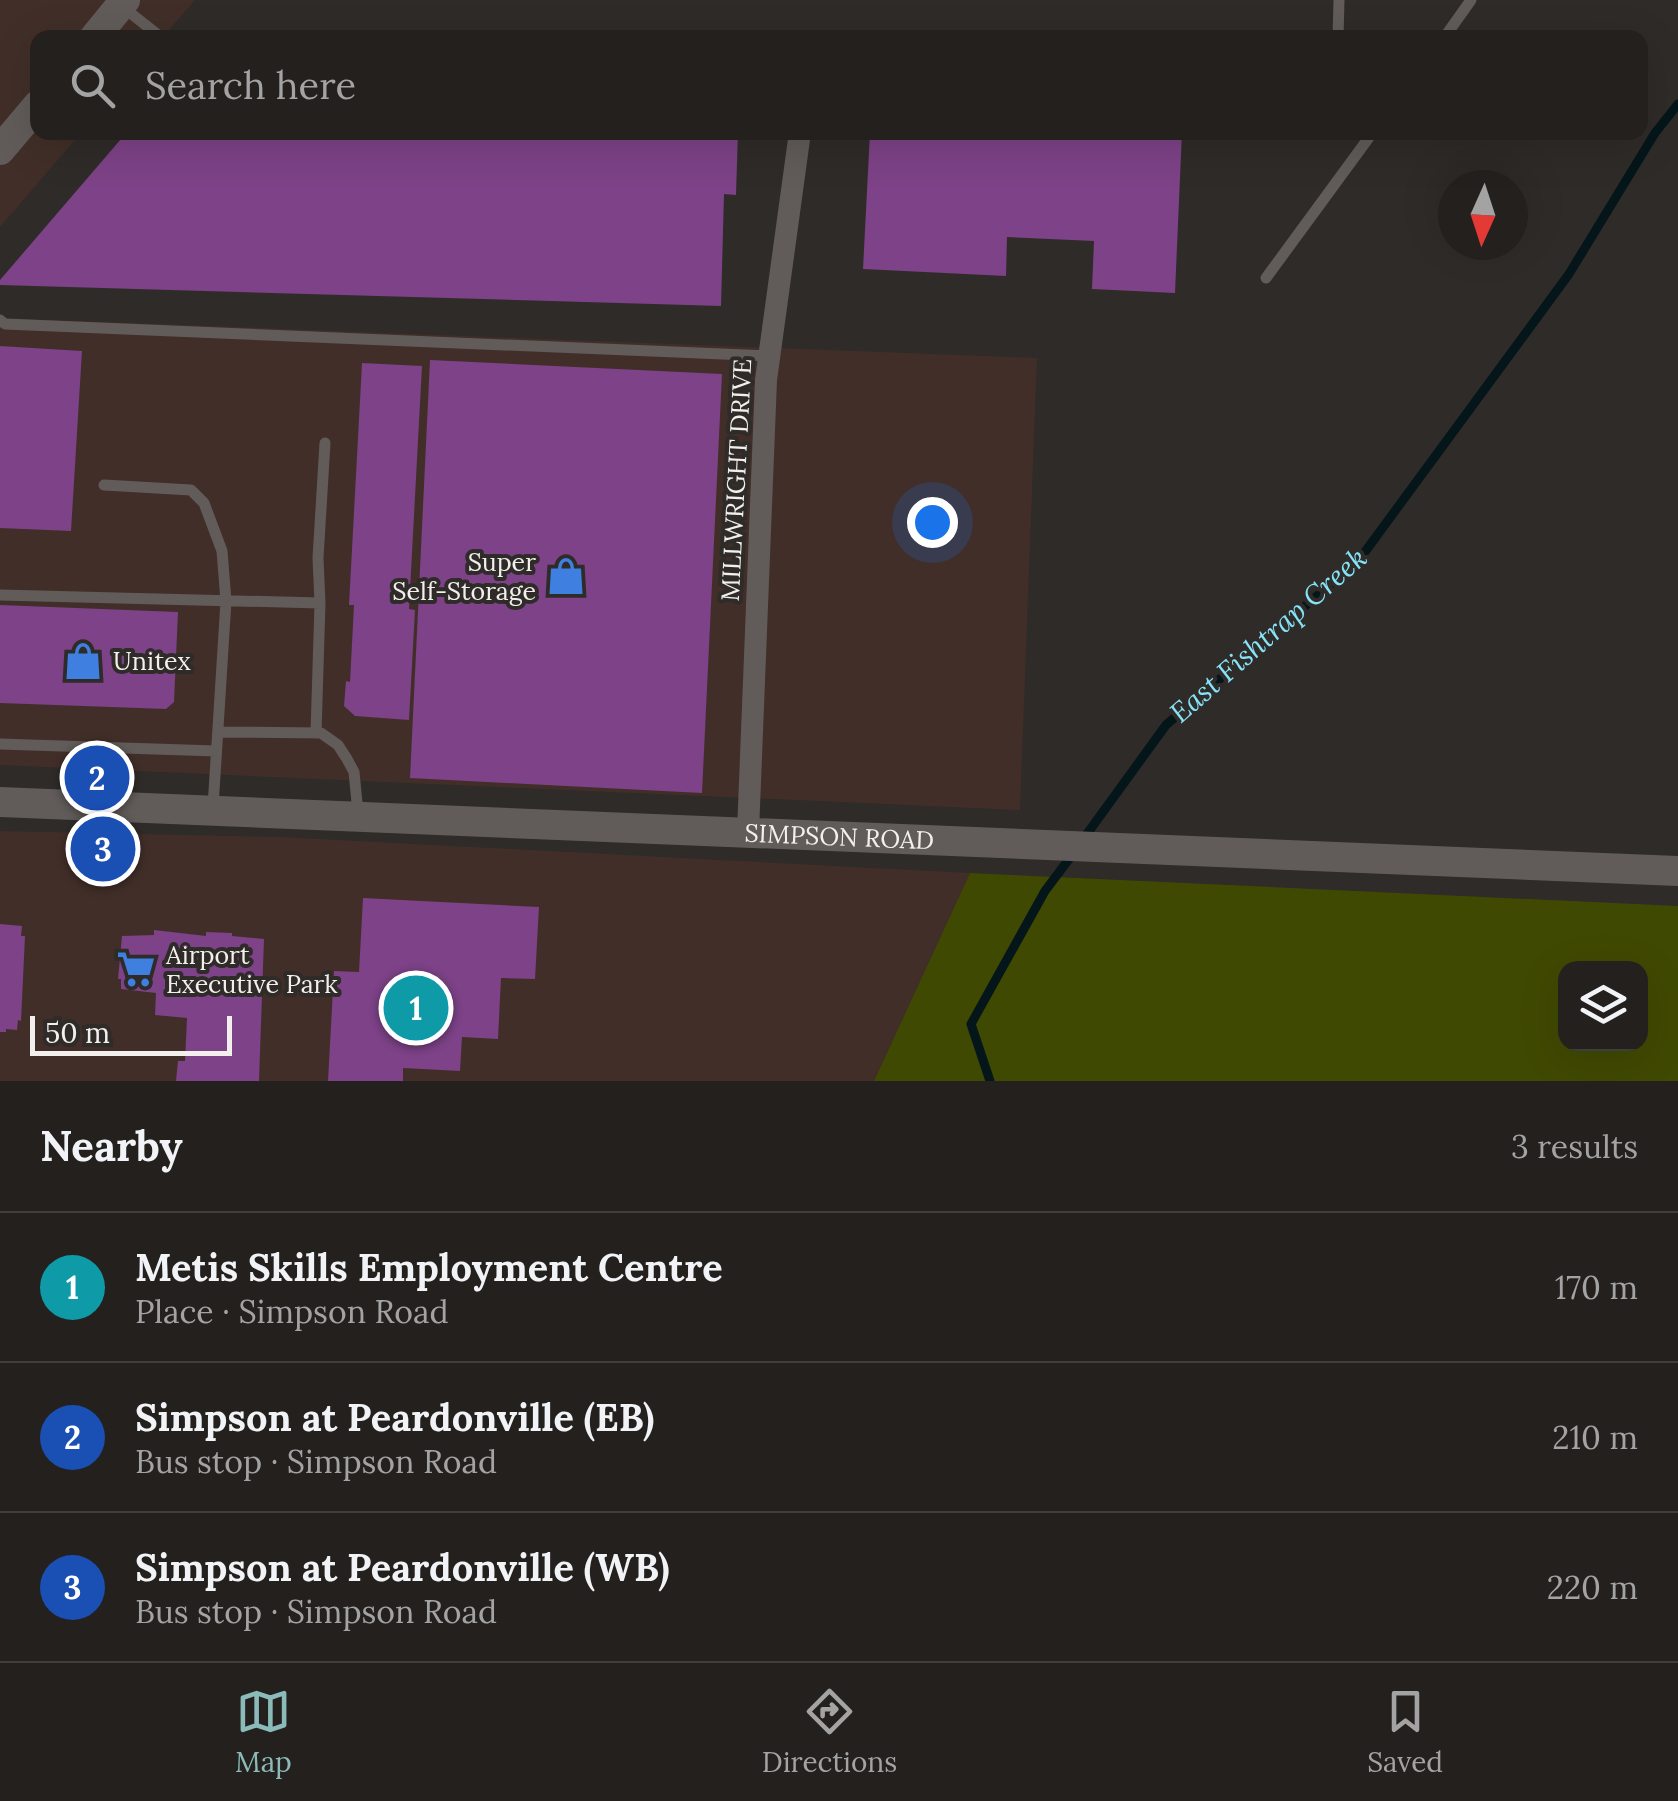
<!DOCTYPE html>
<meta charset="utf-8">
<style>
body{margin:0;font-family:Lora,serif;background:#2f2d2b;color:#f1f3f6}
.controls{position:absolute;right:30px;bottom:30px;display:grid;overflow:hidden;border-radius:20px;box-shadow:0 10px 40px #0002}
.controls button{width:90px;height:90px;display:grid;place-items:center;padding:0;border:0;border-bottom:2px solid #403e3c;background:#23201e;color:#f1f3f6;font:50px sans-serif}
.compass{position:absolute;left:1438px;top:170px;width:90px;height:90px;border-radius:50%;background:#23201e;box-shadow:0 10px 40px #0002;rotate:183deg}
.scale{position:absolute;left:30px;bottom:25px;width:202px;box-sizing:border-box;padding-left:10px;border:5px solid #f2efed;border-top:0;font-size:28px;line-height:35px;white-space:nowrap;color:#f2efed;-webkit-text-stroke:8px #2f2b28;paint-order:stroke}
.you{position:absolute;left:932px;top:522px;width:35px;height:35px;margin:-25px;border:8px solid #fff;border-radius:50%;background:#1a73e8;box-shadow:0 0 0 15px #1a73e833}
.badge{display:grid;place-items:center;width:65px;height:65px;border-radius:50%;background:#8bbbb9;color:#fff;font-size:32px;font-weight:700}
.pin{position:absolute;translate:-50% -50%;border:5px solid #fff;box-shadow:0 2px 10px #0006}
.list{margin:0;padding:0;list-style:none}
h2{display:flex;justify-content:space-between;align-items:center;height:130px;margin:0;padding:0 40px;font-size:42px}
h2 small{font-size:32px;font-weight:400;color:#a3a3a4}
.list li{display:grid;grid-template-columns:65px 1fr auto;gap:30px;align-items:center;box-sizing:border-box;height:150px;padding:0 40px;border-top:2px solid #403e3c}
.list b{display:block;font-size:38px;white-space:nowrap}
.list p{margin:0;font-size:32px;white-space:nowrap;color:#a3a3a4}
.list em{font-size:32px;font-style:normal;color:#a3a3a4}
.icon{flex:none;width:55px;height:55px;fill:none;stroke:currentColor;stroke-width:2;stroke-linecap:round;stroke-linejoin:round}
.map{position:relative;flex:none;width:1678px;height:1081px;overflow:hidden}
.search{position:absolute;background:#23201e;box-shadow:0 10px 40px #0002;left:30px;right:30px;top:30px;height:110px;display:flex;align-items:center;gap:25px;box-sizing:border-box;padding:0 35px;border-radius:20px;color:#a3a3a4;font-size:38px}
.sheet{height:580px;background:#23201e}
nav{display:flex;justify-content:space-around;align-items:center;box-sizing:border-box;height:140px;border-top:2px solid #403e3c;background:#23201e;font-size:28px;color:#a3a3a4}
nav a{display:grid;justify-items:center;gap:5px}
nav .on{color:#8bbbb9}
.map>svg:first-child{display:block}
.industrial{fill:#412e28}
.green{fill:#404902;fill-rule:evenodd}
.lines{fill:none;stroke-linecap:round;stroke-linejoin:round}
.stream{stroke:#05161a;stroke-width:9}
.building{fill:#7d4287}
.lane{stroke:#615c59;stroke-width:11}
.street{stroke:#615c59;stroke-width:22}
.secondary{stroke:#615c59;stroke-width:30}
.labels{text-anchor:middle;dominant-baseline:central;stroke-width:8;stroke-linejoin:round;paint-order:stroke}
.street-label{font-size:25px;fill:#f2efed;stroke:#2f2b28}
.poi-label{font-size:25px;fill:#f2efed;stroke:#2f2b28;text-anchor:start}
.water-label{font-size:28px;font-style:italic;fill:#86e4f8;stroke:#2f2b28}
</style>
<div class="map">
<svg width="1678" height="1081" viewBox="0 0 1678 1081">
<rect width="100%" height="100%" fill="#2f2b28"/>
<path class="industrial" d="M0 0H195L163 37 38 38V132L81 133 0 227Z
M0 318 1037 358 1020 810 0 765Z
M0 831 281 837 970 873 874 1081H0Z"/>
<path class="green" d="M970 873 1678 906V1081H874ZM1566 968H1640V1044H1566Z"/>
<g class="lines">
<path class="stream" d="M1084 838 1166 725 1359 560 1569 274 1655 133 1678 104
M990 1081 971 1024 1045 891 1072 855"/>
</g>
<path class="building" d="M127 132H738L736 195 724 194 721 306 0 285V280Z
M870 132H1182L1175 293 1092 289 1094 241 1007 237 1006 276 863 269Z
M0 346 82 351 71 531 0 528Z
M430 360 722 374 702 793 410 778Z
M362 363 422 366 409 609 415 610 409 720 355 716 344 706 346 681 350 682 354 605H349Z
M0 605 178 612 174 702 166 709 0 703Z
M363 898 539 907 535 979 501 978 498 1039 462 1037 460 1071 403 1068V1081H328L334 971 359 972Z
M0 924 22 926 21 936H25L21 1021 18 1020 17 1030 6 1029V1032H0Z
M154 930 206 936V932L232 933V936L264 939 259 1081H176L178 1061H185L187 1018 155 1015 156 993 121 989V979H118L122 936 154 935Z"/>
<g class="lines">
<path class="lane" d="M124 8 162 38
M1338 38 1339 0
M1444 38 1471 0
M1266 278 1373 132
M0 320 5 324 769 356
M104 485 191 490 204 503 222 551 226 601 213 807
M0 595 320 603 316 733
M320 603 318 558 325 443
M218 732 321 733 338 745 347 759 354 772 358 813
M0 744 216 751"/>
<path class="street" d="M748 832 766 380 800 132"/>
<g class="secondary">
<path d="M94 38 125 0"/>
<path d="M0 150 38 105"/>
<path id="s1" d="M0 802 1678 871"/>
</g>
</g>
<defs>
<g id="shop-bare" transform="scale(3)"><path d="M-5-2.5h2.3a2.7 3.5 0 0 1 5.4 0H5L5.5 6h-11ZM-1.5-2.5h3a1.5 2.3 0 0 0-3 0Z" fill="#3f7fe0" stroke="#2f2b28" stroke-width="2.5" paint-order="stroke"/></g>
<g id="supermarket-bare" transform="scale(3)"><path d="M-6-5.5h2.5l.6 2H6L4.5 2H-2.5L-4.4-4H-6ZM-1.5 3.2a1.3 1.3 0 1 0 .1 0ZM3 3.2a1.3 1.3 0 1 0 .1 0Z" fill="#3f7fe0" stroke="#2f2b28" stroke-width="2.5" paint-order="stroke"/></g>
</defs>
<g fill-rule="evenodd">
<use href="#shop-bare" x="566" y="576"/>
<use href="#shop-bare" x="83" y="661"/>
<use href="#supermarket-bare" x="136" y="969"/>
</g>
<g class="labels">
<g class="street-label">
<text transform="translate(736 480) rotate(-87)">MILLWRIGHT DRIVE</text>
<text stroke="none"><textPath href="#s1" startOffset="840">SIMPSON ROAD</textPath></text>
</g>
<g class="poi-label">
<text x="536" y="562" text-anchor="end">Super<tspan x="536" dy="29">Self-Storage</tspan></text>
<text x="113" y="661">Unitex</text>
<text x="166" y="955">Airport<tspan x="166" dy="29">Executive Park</tspan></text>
</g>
<g class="water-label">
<text transform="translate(1268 635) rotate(-41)">East Fishtrap Creek</text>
</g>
</g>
</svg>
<div class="controls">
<button><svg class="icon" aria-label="layers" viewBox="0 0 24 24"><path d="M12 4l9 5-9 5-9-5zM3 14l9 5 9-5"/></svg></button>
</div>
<svg class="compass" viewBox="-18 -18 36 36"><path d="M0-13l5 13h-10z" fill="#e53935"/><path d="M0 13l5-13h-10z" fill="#a3a3a4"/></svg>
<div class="scale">50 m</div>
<div class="you"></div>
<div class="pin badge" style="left:416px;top:1008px;background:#0f9aa8">1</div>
<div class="pin badge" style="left:97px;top:778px;background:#1a4fb4">2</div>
<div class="pin badge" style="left:103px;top:849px;background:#1a4fb4">3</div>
<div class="search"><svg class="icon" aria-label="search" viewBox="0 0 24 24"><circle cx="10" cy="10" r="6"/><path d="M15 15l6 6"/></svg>Search here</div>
</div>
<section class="sheet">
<h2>Nearby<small>3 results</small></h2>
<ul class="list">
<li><span class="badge" style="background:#0f9aa8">1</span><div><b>Metis Skills Employment Centre</b><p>Place · Simpson Road</p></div><em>170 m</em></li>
<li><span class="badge" style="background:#1a4fb4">2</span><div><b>Simpson at Peardonville (EB)</b><p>Bus stop · Simpson Road</p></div><em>210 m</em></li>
<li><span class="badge" style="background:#1a4fb4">3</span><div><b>Simpson at Peardonville (WB)</b><p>Bus stop · Simpson Road</p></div><em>220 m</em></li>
</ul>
</section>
<nav>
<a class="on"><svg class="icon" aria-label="map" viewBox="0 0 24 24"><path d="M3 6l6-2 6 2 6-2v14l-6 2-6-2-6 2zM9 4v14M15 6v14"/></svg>Map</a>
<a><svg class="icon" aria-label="directions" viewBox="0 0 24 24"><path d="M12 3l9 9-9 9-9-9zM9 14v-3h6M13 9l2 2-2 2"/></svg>Directions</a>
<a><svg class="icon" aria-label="saved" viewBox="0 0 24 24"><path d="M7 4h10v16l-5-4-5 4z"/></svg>Saved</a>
</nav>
